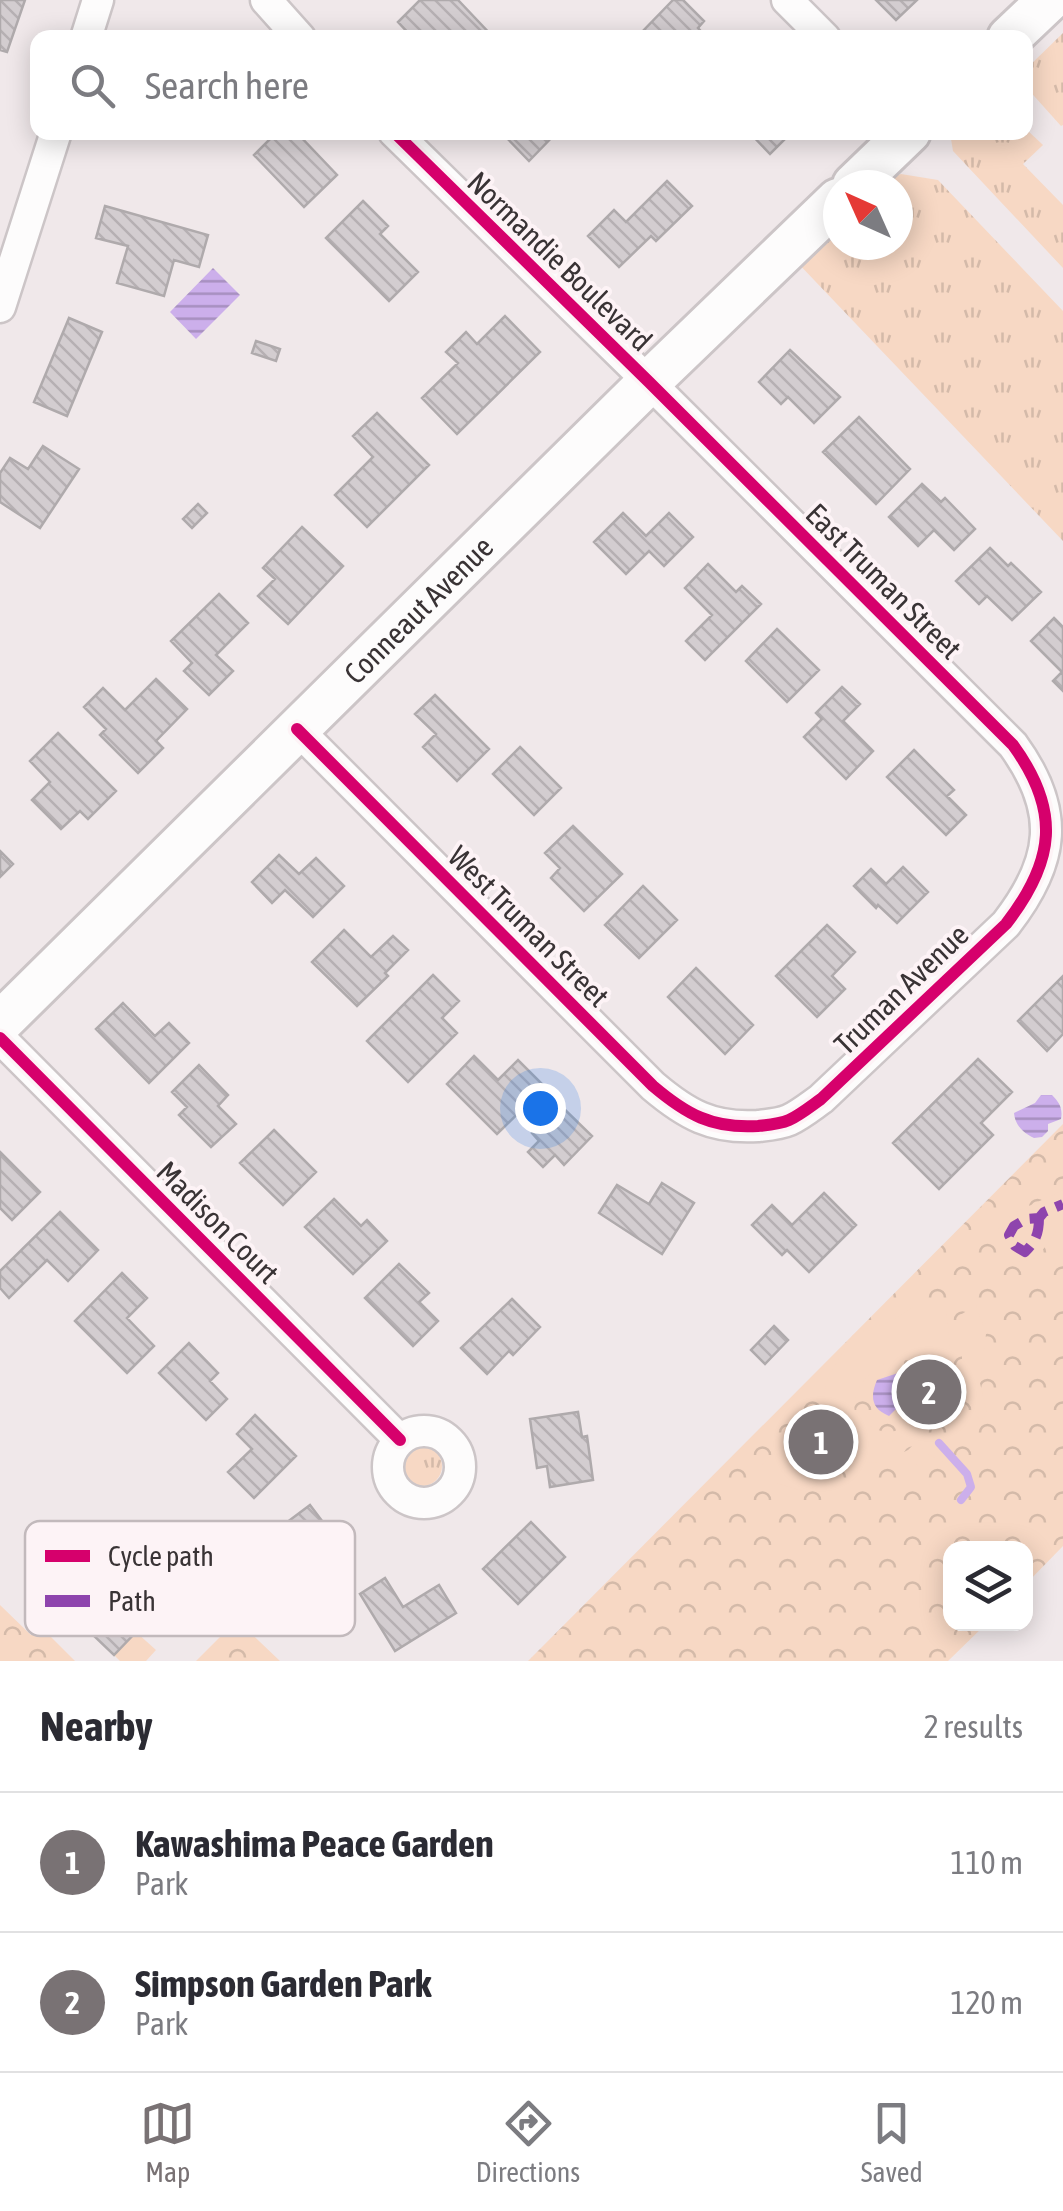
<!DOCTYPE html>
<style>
body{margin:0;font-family:"Asap Condensed",sans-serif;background:#f7f7f7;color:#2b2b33}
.controls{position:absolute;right:30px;bottom:30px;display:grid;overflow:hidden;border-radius:20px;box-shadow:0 5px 25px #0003}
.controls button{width:90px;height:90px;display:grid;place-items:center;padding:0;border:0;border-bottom:2px solid #e1e1e2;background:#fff;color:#2b2b33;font:50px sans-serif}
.compass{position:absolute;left:823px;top:170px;width:90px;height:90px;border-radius:50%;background:#fff;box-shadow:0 5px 25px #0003;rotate:315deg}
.you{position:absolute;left:540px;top:1108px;width:35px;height:35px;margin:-25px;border:8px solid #fff;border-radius:50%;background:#1a73e8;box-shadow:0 0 0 15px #1a73e833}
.badge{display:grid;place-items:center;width:65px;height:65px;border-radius:50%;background:#797274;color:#fff;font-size:32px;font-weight:700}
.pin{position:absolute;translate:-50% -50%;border:5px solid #fff;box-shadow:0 2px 10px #0006}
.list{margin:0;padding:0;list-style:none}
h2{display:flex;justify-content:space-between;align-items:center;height:130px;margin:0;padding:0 40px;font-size:42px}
h2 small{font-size:32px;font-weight:400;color:#7c7c81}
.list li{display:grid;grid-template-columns:65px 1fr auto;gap:30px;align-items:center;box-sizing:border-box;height:140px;padding:0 40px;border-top:2px solid #e1e1e2}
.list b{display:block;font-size:38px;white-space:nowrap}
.list p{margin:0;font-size:32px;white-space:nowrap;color:#7c7c81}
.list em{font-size:32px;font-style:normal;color:#7c7c81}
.icon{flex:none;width:55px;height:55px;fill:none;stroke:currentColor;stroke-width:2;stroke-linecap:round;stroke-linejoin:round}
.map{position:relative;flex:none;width:1063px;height:1661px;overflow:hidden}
.search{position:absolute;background:#fff;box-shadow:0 5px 25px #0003;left:30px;right:30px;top:30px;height:110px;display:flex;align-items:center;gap:25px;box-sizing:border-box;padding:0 35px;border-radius:20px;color:#7c7c81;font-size:38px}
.sheet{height:410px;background:#fff}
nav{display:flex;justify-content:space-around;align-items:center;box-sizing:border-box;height:140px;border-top:2px solid #e1e1e2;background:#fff;font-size:28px;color:#7c7c81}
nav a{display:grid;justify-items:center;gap:5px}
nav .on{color:#797274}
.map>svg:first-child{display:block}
.grass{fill:url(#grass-tufts)}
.park{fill:url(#park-crowns)}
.garden{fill:#f7d8c4}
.water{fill:url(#water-rules)}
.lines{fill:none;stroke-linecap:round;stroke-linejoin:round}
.stream{stroke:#ccafeb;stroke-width:8}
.building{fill:url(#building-back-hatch);stroke:#afaaac;stroke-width:2.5}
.street-casing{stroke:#ccc5c7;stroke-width:35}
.secondary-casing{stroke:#ccc5c7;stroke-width:48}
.street{stroke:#fdfcfc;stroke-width:30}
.secondary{stroke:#fdfcfc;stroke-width:42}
.quiet{stroke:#8e44ad;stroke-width:10;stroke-dasharray:20 10;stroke-linecap:butt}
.cycleway-casing{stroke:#fdf3f6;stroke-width:19}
.cycleway{stroke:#d6006c;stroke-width:12}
.labels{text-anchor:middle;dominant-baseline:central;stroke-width:8;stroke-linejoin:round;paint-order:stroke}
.street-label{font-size:30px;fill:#393335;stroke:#fdf3f6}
.key{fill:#fdf3f6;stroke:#c2b9bc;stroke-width:2.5}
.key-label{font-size:28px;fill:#393335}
</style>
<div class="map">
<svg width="1063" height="1661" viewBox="0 0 1063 1661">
<defs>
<pattern id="grass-tufts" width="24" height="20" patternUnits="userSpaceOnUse" patternTransform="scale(2.5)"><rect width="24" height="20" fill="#f7d8c4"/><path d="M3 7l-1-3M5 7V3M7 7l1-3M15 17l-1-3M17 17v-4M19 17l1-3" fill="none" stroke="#d4baa9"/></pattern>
<pattern id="park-crowns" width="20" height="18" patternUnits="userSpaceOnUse" patternTransform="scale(2.5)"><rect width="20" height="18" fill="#f7d8c4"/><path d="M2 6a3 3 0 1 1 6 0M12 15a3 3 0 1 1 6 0" fill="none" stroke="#d4baa9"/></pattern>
<pattern id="water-rules" width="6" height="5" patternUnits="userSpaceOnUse" patternTransform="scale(2.5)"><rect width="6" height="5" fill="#ccafeb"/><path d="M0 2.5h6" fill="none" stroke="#a78fbf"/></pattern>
<pattern id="building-back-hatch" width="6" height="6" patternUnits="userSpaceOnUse" patternTransform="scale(2.5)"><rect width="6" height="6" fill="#d3cdd0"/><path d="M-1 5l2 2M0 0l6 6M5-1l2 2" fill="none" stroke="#b6b0b3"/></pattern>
</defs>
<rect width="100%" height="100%" fill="#f0e8ea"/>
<path class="grass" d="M1063 33V125L1061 126 1026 87V69Z
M1026 129 1043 145 1023 164 1063 205V268L953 151 950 133 1026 132Z
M901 174 938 180 1063 311V541L794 259 838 217V245H898V185H871Z
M402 1466a20 20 0 1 1 40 0a20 20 0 1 1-40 0Z"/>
<path class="park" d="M1063 1124V1546L1026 1584V1548H950V1624H986L948 1661H528Z
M0 1605 31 1635H49L75 1661H0Z
M237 1620 280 1661H196Z"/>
<path class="garden" d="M1063 1190V1225L1057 1230 1037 1258 1010 1263 997 1248V1231L1012 1214Z
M976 1305 986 1334 980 1383 987 1413 980 1422 971 1402 954 1393 962 1359V1314Z
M914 1306 946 1310C951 1351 955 1369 932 1405L927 1398 934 1375 926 1364C910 1359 895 1358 880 1366 865 1373 845 1403 859 1419 862 1423 868 1424 872 1427 892 1439 906 1427 921 1414L927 1416 911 1432 884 1445 877 1462 851 1464 806 1492 776 1483 760 1467 821 1404 829 1375 853 1335 893 1320Z
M918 1440 925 1453 946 1463 940 1468 886 1461 908 1450Z
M136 1632 156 1650 146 1661H120L114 1655Z"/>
<path class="water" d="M213 268 240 295 196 339 170 312Z
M1041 1095H1052C1059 1102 1063 1108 1061 1119L1048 1124V1131L1042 1137 1034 1138C1023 1133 1015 1125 1014 1113L1035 1103Z
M898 1373 908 1390 907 1398 889 1416C871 1409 870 1396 877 1380Z"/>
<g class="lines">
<path class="stream" d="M907 1398 921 1402 942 1418
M939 1443 967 1474 971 1487 961 1500"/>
</g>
<path class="building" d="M0 0H25L7 52 0 50Z
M420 0H458L494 38H413L398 22Z
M673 0H683L704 21 698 28 707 38H648L642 32Z
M876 0H917L896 20Z
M277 132H296L337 175 304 207 254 155Z
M501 132H557L529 161Z
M749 132H792L770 154Z
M667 181 692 206 656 241 651 236 619 267 588 236 614 210 626 222Z
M363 201 388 226 380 234 418 272 389 301 326 238Z
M105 206 208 235 199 267 174 260 164 296 117 283 128 246 96 238Z
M505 316 540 352 457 434 422 398 458 363 446 352 466 332 477 344Z
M69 318 102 332 67 416 34 402Z
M256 341 280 349 276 361 252 353Z
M790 350 840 397 814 423 788 397 781 404 759 382Z
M377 413 429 465 367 527 335 495 373 457 353 436Z
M859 417 910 469 876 504 823 452Z
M43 446 79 469 40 528 0 502V473L10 458 28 469Z
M922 484 941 502 945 498 975 529 954 550 934 530 918 546 889 517Z
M198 504 207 513 192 528 183 519Z
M623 513 646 536 669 513 693 537 664 566 649 551 626 574 594 542Z
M302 527 343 566 288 624 258 596 275 579 263 568Z
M990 548 1008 566 1011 563 1041 592 1012 620 987 596 979 604 956 581Z
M708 564 736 592 742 586 761 604 705 660 686 641 712 615 685 588Z
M219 594 248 623 216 655 233 671 209 695 184 671 192 663 171 641Z
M1054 618 1063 627V691L1053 681 1062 672 1031 641Z
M777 629 819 670 787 702 746 661Z
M156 679 187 709 156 741 163 748 138 773 100 735 106 729 84 707 103 688 125 710Z
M842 687 860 704 843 721 873 751 846 779 804 737 822 719 816 713Z
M435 695 489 749 457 781 423 747 436 734 415 714Z
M58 733 116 791 88 819 80 811 61 829 32 800 50 782 30 761Z
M520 747 561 788 534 815 493 774Z
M914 750 954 790 947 796 966 815 946 835 887 777Z
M573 826 622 874 584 911 551 878 560 868 545 853Z
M0 851 13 864 0 877Z
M279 855 299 874 316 858 344 886 313 917 285 890 272 903 252 882Z
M903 867 928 892 897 923 878 905 876 908 854 886 871 869 886 884Z
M643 886 677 920 639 958 605 925Z
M827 925 855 952 832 976 845 989 817 1017 776 976Z
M344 930 371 957 393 936 408 950 385 973 388 976 357 1006 312 962Z
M696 968 753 1025 725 1054 668 997Z
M433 975 459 1001 442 1018 457 1033 408 1082 367 1041Z
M1063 976V1034L1047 1051 1018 1021Z
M123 1003 155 1036 169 1023 189 1043 149 1083 96 1029Z
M474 1056 498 1080 518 1060 545 1087 497 1134 447 1084Z
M978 1059 1012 1092 981 1123 993 1135 939 1189 893 1143Z
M199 1065 228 1095 218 1106 236 1124 211 1147 179 1115 187 1107 172 1092Z
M560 1105 592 1136 564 1165 555 1155 543 1167 528 1152 539 1141 532 1133Z
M274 1130 316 1172 283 1205 240 1163Z
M0 1152 40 1192 12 1220 0 1208Z
M662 1183 694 1203 662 1254 599 1213 617 1185 649 1204Z
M824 1193 856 1225 809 1272 787 1250 782 1255 752 1225 772 1205 792 1225Z
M334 1199 361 1226 367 1220 387 1241 353 1274 305 1227Z
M60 1212 98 1250 68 1281 47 1260 9 1298 0 1288V1271Z
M399 1264 429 1293 419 1302 438 1321 413 1346 365 1298Z
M122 1273 147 1298 127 1318 154 1346 127 1373 75 1321Z
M512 1299 540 1327 513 1355 509 1351 487 1374 461 1348Z
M774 1326 788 1340 765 1364 751 1350Z
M189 1343 218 1373 210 1381 227 1399 206 1420 159 1373Z
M578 1412 582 1437 587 1436 593 1480 550 1487 547 1466 537 1468 530 1419Z
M255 1415 296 1456 254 1498 228 1472 252 1449 237 1434Z
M310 1505 344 1550 313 1575 278 1529Z
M531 1522 565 1557 518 1604 483 1569Z
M385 1578 403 1607 439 1585 456 1613 395 1651 360 1594Z
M92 1589 136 1632 114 1655 69 1612Z"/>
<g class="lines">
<g class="street-casing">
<path id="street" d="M266 0 300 38
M787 0 825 38
M86 38 98 0
M0 307 56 132
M297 729 653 1086C686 1114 712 1129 758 1126 768 1125 780 1124 789 1120 800 1115 811 1106 821 1099L1006 924C1055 861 1061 811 1013 745L649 382 394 132
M0 1038 400 1440
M388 1467a36 36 0 1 1 72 0a36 36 0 1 1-72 0Z"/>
</g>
<g class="secondary-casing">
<g id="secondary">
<path d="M1009 38 1049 0"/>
<path d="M854 185 909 132"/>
<path id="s1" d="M0 1023 649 382 838 200"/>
</g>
</g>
<use href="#street" class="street"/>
<use href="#secondary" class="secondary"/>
<path class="quiet" d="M1039 1218C1039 1233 1036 1241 1025 1252L1015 1246 1009 1235 1014 1226 1026 1219 1039 1218 1044 1212 1063 1204"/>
<g class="cycleway-casing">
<path id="cycleway" d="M297 729 653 1086C686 1114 712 1129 758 1126 768 1125 780 1124 789 1120 800 1115 811 1106 821 1099L1006 924C1055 861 1061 811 1013 745L649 382 394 132
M0 1038 400 1440"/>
</g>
<use href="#cycleway" class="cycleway"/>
</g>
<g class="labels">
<g class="street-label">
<text transform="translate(560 261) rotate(44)">Normandie Boulevard</text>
<text transform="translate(884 581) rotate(45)">East Truman Street</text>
<text stroke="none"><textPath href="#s1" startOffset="588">Conneaut Avenue</textPath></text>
<text transform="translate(529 926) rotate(45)">West Truman Street</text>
<text transform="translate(901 989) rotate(-44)">Truman Avenue</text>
<text transform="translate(218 1222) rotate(45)">Madison Court</text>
</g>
</g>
<rect x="25" y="1521" width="330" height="115" rx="15" class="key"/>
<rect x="45" y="1550" width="45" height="12" fill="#d6006c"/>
<rect x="45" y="1595" width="45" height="12" fill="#8e44ad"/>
<g class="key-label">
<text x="108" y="1566">Cycle path</text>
<text x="108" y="1611">Path</text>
</g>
</svg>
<div class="controls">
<button><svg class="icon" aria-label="layers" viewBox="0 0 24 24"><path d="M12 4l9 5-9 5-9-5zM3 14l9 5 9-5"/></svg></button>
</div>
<svg class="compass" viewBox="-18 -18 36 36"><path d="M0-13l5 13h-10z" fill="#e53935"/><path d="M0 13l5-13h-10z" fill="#7c7c81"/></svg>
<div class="you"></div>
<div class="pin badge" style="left:821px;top:1442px">1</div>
<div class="pin badge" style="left:929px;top:1392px">2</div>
<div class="search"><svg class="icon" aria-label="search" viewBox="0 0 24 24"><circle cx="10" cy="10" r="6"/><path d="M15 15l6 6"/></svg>Search here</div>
</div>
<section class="sheet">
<h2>Nearby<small>2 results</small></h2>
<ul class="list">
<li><span class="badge">1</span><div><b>Kawashima Peace Garden</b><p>Park</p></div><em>110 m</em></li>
<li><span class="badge">2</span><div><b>Simpson Garden Park</b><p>Park</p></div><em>120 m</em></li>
</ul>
</section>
<nav>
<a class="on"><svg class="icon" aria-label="map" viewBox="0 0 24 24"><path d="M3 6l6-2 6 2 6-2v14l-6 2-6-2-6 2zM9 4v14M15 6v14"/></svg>Map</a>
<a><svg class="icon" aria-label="directions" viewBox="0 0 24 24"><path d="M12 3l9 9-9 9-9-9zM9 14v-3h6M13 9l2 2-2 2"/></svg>Directions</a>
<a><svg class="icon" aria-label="saved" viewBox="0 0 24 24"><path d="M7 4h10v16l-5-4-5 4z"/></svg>Saved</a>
</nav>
